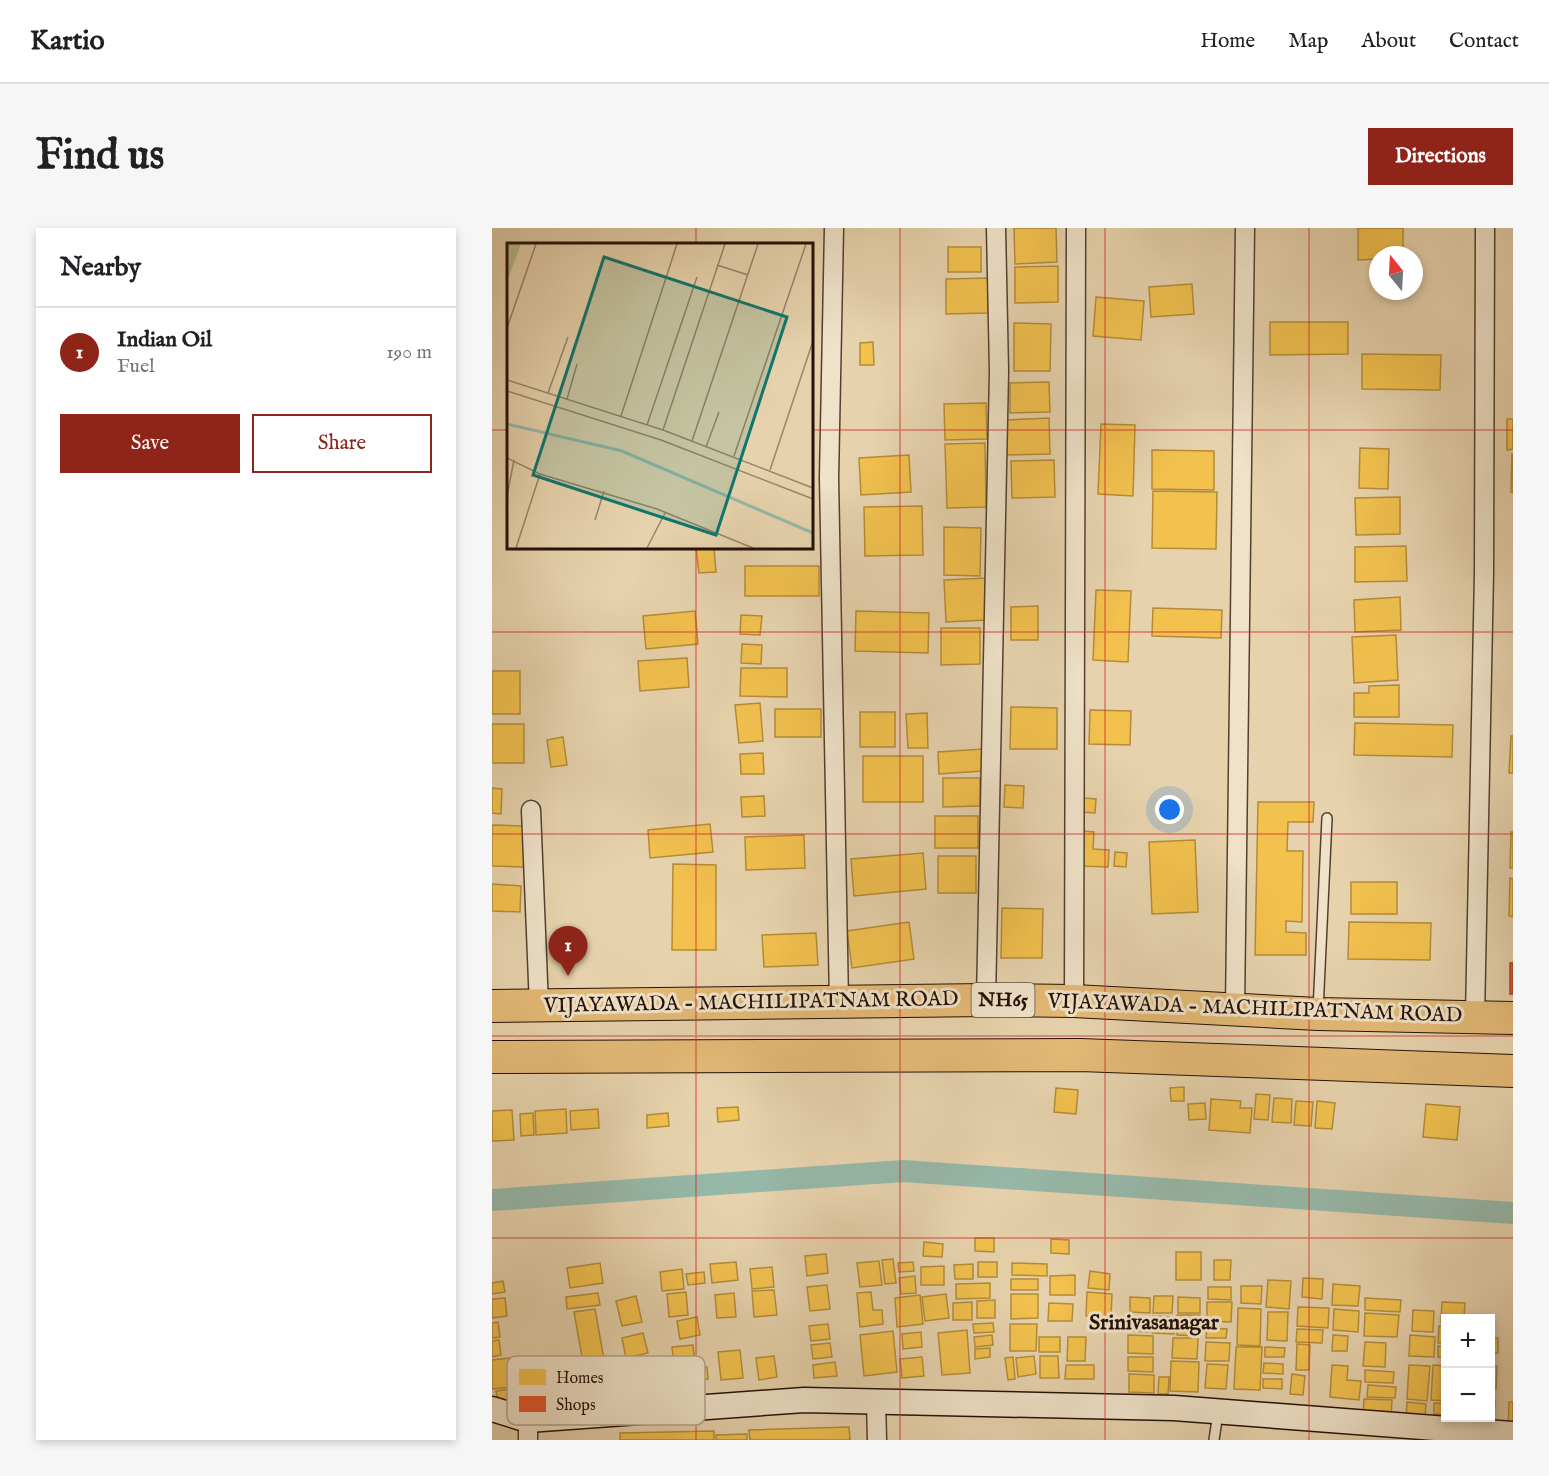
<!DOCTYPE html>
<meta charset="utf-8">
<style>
body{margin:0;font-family:"IM FELL English",serif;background:#f6f6f6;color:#202124}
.controls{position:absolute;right:18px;bottom:18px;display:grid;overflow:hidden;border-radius:0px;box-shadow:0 3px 9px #0003}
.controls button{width:54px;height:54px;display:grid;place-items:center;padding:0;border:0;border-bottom:2px solid #e0e0e0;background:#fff;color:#202124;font:30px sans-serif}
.compass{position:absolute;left:877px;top:18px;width:54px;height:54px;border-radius:50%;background:#fff;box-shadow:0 3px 9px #0003;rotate:342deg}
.you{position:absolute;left:678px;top:582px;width:21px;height:21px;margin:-15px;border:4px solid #fff;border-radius:50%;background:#1a73e8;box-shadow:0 0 0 9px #1a73e833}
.badge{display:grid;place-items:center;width:39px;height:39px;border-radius:50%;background:#8f2418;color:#fff;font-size:20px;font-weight:700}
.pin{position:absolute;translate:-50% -50px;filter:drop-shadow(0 2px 3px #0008)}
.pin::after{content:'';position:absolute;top:32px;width:21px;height:18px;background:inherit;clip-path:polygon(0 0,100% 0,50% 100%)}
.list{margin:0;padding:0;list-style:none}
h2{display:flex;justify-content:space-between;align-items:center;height:78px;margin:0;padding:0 24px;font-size:26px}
h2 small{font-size:20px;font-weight:400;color:#757577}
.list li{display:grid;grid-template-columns:39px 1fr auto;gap:18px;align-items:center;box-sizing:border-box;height:90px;padding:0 24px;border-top:2px solid #e0e0e0}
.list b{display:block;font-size:22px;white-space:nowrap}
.list p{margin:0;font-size:20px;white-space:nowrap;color:#757577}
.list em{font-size:20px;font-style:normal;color:#757577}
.actions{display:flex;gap:12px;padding:18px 24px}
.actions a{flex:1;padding:14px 0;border:2px solid #8f2418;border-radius:0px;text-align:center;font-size:21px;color:#8f2418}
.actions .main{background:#8f2418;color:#fff}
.map{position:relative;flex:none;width:1021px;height:1212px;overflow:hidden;border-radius:0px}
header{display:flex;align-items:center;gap:36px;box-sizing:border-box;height:84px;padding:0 30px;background:#fff;border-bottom:2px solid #e0e0e0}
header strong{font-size:28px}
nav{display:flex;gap:33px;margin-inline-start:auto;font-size:21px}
.intro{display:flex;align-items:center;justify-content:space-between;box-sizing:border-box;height:144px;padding:0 36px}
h1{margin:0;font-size:42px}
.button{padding:15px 27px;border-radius:0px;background:#8f2418;color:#fff;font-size:21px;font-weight:700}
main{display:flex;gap:36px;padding:0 36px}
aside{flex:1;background:#fff;border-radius:0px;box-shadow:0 3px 9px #0003}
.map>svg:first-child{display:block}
.homes{fill:#f2c14e;stroke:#b48c38;stroke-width:1.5}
.shops{fill:#e4572e;stroke:#aa4222;stroke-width:1.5}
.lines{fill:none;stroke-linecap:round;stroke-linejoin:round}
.canal{stroke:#96b8a9;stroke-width:22}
.lane-casing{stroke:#544030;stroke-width:12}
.street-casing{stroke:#544030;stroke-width:21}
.secondary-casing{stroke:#241006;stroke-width:27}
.highway-casing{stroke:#241006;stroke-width:34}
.lane{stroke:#efe2c9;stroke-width:9}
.street{stroke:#efe2c9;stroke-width:18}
.secondary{stroke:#efe2c9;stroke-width:24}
.highway{stroke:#e3b976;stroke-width:32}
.grid{fill:none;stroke:#d62828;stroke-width:1.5;stroke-opacity:0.55}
.labels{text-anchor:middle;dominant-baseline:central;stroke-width:6;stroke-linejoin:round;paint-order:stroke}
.shield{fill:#efe2c9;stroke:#614f40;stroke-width:1.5}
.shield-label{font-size:20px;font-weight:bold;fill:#241006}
.street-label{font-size:21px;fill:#241006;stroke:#efe2c9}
.neighbourhood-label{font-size:22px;font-weight:bold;fill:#241006;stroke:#efe2c9}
.inset-river{fill:none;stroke:#96b8a9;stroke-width:3}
.inset-road{fill:none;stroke:#98846a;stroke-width:1.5}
.view{fill:#0f766e;fill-opacity:0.15;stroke:#0f766e;stroke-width:3}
.inset-edge{fill:none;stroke:#241006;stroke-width:3}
.key{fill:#efe2c9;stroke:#b2a38e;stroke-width:1.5}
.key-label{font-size:16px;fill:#241006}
</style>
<header>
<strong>Kartio</strong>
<nav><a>Home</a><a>Map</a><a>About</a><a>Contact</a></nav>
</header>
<div class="intro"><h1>Find us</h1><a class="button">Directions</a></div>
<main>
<aside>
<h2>Nearby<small></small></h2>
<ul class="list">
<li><span class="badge">1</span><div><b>Indian Oil</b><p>Fuel</p></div><em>190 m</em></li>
</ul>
<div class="actions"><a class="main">Save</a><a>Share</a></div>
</aside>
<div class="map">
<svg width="1021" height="1212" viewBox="0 0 1021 1212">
<rect width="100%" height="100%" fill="#e6d2ac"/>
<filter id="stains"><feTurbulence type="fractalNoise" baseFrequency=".00333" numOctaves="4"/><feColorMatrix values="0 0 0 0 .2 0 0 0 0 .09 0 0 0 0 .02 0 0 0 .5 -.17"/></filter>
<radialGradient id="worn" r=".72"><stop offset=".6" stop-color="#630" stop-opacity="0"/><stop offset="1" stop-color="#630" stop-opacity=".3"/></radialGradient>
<path class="homes" d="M522 0H564L565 34 523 36Z
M866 0H911V27H886V31L866 32Z
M456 19H489V44H456Z
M566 38V74L523 75V39Z
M496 50V85L454 86V51Z
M700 56 702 86 659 89 657 59Z
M604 69 652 73 649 112 601 108Z
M778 94H856V126L778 127Z
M522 95 559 96 558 143H522Z
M381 114 382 137H368V115Z
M870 126 949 127 948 162 870 161Z
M557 154 558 184 518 185V155Z
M494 175 495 211 453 212 452 176Z
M557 190 558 226 515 227 514 192Z
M1015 191H1021V221L1015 222Z
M609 196 643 197 641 268 606 266Z
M493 215 494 279 455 280 453 216Z
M868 220 897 221 896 261 867 260Z
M660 222 722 223V262L660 261Z
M1020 226H1021V265L1019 264Z
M417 227 419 264 369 267 367 230Z
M562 232 563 269 520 270 519 233Z
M661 263 725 264 724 321 660 320Z
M908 269V306L864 307 863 270Z
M320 271H321V301H320Z
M430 278 431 327 373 328 372 279Z
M452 299 489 300 488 348 452 347Z
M914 318 915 353 863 354V319Z
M204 320H222L224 344 207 345Z
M253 338H327V368H253Z
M494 350 496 392 454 394 452 352Z
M604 362 639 363 636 434 601 432Z
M908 369 909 402 863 404 862 372Z
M546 378V412H519V379Z
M661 380 730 382 729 410 660 408Z
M203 383 206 416 154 421 151 388Z
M364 383 437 385 436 425 363 423Z
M249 387 270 388 268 407 248 406Z
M449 400H488V436L449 437Z
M904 407 906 452 862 455 860 409Z
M250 416 270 417 269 436 249 435Z
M195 430 197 459 148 463 146 433Z
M249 440H295V469L248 468Z
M0 443H28V486H0Z
M907 457V489H862V465H877V458Z
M268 475 271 513 247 515 243 477Z
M519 479 565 480V521H518Z
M283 481H329V509H283Z
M598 482 639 483 638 517 597 516Z
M368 484H403V519H368Z
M435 485 436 520H416L414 486Z
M863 495 961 497 960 529 862 527Z
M0 496H32V535H0Z
M1019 508H1021V545H1017Z
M71 509 75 537 59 539 55 512Z
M490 521 491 543 447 546 446 524Z
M271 525 272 546H249L248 526Z
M371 528H431V574H371Z
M451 550H488V578L451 579Z
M513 557 532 558 531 580 512 579Z
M0 560 10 561 9 586 0 585Z
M272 568 273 588 250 589 249 569Z
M592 570 604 571 603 585 591 584Z
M766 574H822L821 594H796L795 623H811L810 694 794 693V704L814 705V727H763Z
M443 588H486V620H443Z
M218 596 221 624 158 630 156 602Z
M0 597 34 598 32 639 0 638Z
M591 603 602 604 601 621 617 622 616 639 589 638Z
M1019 604H1021V640H1018Z
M312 607 313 640 254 642 253 609Z
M703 612 706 684 660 686 657 614Z
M623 624 635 625 634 639 622 638Z
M431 625 434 661 362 668 359 631Z
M446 628H484V665H446Z
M181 636 224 637V722H180Z
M1018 650 1021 651V689L1017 688Z
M859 654H905V686H859Z
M0 656 29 658 28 684 0 683Z
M510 680 551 681 550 730H509Z
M417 694 422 731 360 740 355 703Z
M857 694 939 695 938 732 856 731Z
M324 705 326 737 272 739 270 707Z
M692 859V873H679L678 860Z
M564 860 586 862 584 886 562 884Z
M764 866 778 867 776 892 762 891Z
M782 870 800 871 799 895 780 894Z
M719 871 749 873 748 880H760L758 905 717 902Z
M804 873 821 874 819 898 802 897Z
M825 873 843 875 840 901 823 900Z
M713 875 714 891 697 892 696 876Z
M934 876 968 879 965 912 931 909Z
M246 879 247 892 226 894 225 880Z
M74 881 75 905 44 907 43 883Z
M106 881 107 900 79 902 78 883Z
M20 882 22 912 0 913V883Z
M41 885 42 907 29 908 28 886Z
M176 885 177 898 155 900V887Z
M483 1010H502V1024L483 1023Z
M559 1011 577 1012V1026L559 1025Z
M432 1014 451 1016 450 1029 431 1028Z
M684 1024H709V1052H684Z
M334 1026 336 1045 315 1048 313 1028Z
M401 1031 404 1055 393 1056 390 1032Z
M722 1032H739L738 1052H722Z
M387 1033 390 1057 368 1059 365 1035Z
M244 1034 246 1052 220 1055 218 1036Z
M421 1034 422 1043 407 1044 406 1035Z
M486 1034H505V1049H486Z
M108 1035 111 1055 78 1060 75 1040Z
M520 1035 555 1036V1048L520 1047Z
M481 1036V1051H463L462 1037Z
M452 1038V1057H429V1039Z
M280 1039 282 1059 260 1061 258 1041Z
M190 1041 192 1061 170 1063 168 1044Z
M598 1043 618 1046 617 1062 596 1060Z
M212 1044 213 1055 196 1057 194 1046Z
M583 1047V1067H558V1048Z
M423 1048 424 1065 409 1066 407 1050Z
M811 1050 831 1051 830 1071 810 1069Z
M519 1051H546V1062H519Z
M776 1052 799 1053 797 1081 774 1079Z
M11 1053 13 1064 0 1066V1055Z
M498 1055V1070L464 1071V1056Z
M841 1056 868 1058 866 1078 840 1077Z
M335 1057 338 1081 318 1083 315 1059Z
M749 1058H770L769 1076 749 1075Z
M716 1059H739V1072L716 1071Z
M282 1062 285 1087 262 1089 260 1063Z
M194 1064 196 1087 177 1089 175 1066Z
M379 1064 381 1082H390L391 1096 368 1099 365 1065Z
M595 1064 620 1066 619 1090 594 1088Z
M106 1065 108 1077 75 1081 74 1069Z
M242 1065 244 1089 225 1090 223 1067Z
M454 1066 457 1090 433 1093 430 1069Z
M519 1066H546V1090L519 1091Z
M428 1067 431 1096 405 1099 403 1070Z
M144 1068 150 1094 130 1098 124 1073Z
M662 1068H681L680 1085H661Z
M638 1069 658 1070V1085L638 1084Z
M686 1069 708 1070V1085H686Z
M13 1070 15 1088 0 1090V1071Z
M873 1070 909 1072 908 1084 873 1082Z
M503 1072V1090H485V1073Z
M480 1074V1092H461V1075Z
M715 1074H740L739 1094 715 1093Z
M950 1074 973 1075 972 1090H954V1095L949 1094Z
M557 1075 581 1076 580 1093H556Z
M806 1079 837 1080 836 1100 805 1098Z
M746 1080 769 1081 768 1118 745 1117Z
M103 1081 115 1148 94 1152 82 1084Z
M842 1081 867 1083 866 1104 841 1102Z
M921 1082 942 1083 941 1104 920 1103Z
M776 1084H796L795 1113 775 1112Z
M873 1085 907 1087 905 1109 872 1108Z
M685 1087H708V1108L685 1107Z
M661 1088 683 1089 682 1106 660 1105Z
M205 1089 208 1107 188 1111 185 1093Z
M639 1089 657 1090V1104L638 1103Z
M6 1094 8 1109 0 1110V1095Z
M501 1095 502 1104 482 1105 481 1096Z
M336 1096 338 1111 319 1113 317 1098Z
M518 1096H545L544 1123H518Z
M947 1098H954V1115H946Z
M715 1100 735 1101 734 1110H714Z
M805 1101 831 1102 830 1115 804 1114Z
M475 1102 478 1145 450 1147 446 1105Z
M401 1103 405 1144 372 1148 368 1107Z
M429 1104 430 1119 411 1121 410 1106Z
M151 1105 156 1125 134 1130 130 1110Z
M500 1107 501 1117 483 1119 482 1109Z
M636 1107 661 1108V1126L636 1125Z
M841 1107 856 1108 855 1123H840Z
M918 1107 943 1109 942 1129 917 1128Z
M547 1109H568V1124H547Z
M576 1109H594L593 1133H575Z
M681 1110H706L705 1131 680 1130Z
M999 1110H1006V1125H999Z
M7 1112 9 1127 0 1129V1113Z
M714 1114 738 1115 737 1133H713Z
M873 1114 894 1115 893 1139 871 1138Z
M338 1115 340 1129 321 1131 319 1117Z
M805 1116 818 1117 817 1142H804Z
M201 1117 203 1138 182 1139 180 1119Z
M946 1118 954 1119V1130L946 1129Z
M744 1119H770L768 1162 742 1161Z
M773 1119 793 1120 792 1129H773Z
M498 1120V1129L483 1131V1121Z
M248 1122 251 1150 229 1152 226 1124Z
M282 1128 285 1149 267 1152 264 1130Z
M542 1128 544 1146 526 1149 524 1130Z
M548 1128H566L567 1150H548Z
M430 1129 432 1148 410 1150 408 1131Z
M521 1129 523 1151 516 1152 513 1130Z
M636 1129H661V1144L636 1143Z
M18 1130 21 1159 0 1161V1132Z
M679 1133 707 1134 706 1164 678 1163Z
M343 1134 345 1148 322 1150 321 1137Z
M772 1135 791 1136V1146L771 1145Z
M715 1136 736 1137 734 1161 713 1160Z
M574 1137H602V1151H573Z
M840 1137 856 1138 855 1152 869 1153 867 1172 838 1169Z
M917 1137 938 1138 935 1173 915 1171Z
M941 1137 954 1138V1173L939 1172Z
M999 1138H1005L1004 1161H999Z
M215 1139 216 1151 184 1155 183 1144Z
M873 1142 902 1144 901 1155 873 1154Z
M637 1146 662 1147V1165L637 1164Z
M800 1146 813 1148 811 1167 798 1166Z
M667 1149H677L676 1166H666Z
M771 1151H790V1161L771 1160Z
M876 1157 904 1159 903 1170 875 1169Z
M29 1160 31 1171 6 1174 4 1163Z
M872 1171 900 1172 899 1190 871 1188Z
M999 1172H1003L1002 1193 978 1192V1190H999Z
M915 1174 934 1176 933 1189 914 1188Z
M1017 1174H1021V1200H1016Z
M942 1175 954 1176V1187L942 1186Z
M357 1199 358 1212H258L257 1202Z
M222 1203V1212H128V1205Z
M255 1206V1212H224V1207Z"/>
<path class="shops" d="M1018 735H1021V766H1018Z"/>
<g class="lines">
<path class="canal" d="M0 972 411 943 1021 985"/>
<g class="lane-casing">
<path id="lane" d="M826 783 835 590
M722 1212 726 1185"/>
</g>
<g class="street-casing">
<path id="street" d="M342 0 337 250 347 774
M39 582 47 778
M494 772 507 143 504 0
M582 773 584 0
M743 780 753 0
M983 789 992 345 993 0
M384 1173 385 1212
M36 1192V1212"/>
</g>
<g class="secondary-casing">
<path id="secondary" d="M0 1181 36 1192 312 1172 682 1180 1021 1206"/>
</g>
<g class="highway-casing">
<path id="highway" d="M0 778 494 772 582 773 826 786 1021 790
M0 829 588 827 1021 843"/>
</g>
<use href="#lane" class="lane"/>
<use href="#street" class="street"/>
<use href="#secondary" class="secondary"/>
<use href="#highway" class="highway"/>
</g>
<path class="grid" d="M204 0V16M408 0V1212M613 0V1212M817 0V1212M0 202H16M320 202H1021M204 320V1212M0 404H1021M0 606H1021M0 808H1021M0 1010H1021"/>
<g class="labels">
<rect class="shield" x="479.5" y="755" width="63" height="34" rx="4.5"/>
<g class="shield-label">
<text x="511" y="772">NH65</text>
</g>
<g class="street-label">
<text transform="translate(259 775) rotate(-1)">VIJAYAWADA - MACHILIPATNAM ROAD</text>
<text transform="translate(763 781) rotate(2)">VIJAYAWADA - MACHILIPATNAM ROAD</text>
</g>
<g class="neighbourhood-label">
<text x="662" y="1095">Srinivasanagar</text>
</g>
</g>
<g transform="translate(15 15)">
<rect width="306" height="306" fill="#e6d2ac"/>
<path d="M0 1H14L0 39Z" fill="#b8bb87"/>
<path class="inset-river" d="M0 181 115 208 306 290"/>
<path class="inset-road" d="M210 22 241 32M0 85 29 1M0 137 156 187 306 245M0 148 154 197 306 256M41 150 61 94M60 156 70 121M114 173 170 1M140 182 190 34M156 187 218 1M185 198 251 1M199 204 212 169M227 213 299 1M0 215 33 231 150 266 246 305M263 227 306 98M0 253 7 217M88 277 97 248M9 305 33 231M140 305 158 270"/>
<path class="view" d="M97 14 280 74 209 292 26 232Z"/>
<rect width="306" height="306" class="inset-edge"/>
</g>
<rect x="15" y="1128" width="198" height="69" rx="9" class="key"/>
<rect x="27" y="1141" width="27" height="16" fill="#f2c14e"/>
<rect x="27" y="1168" width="27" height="16" fill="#e4572e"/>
<g class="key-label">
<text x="64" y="1155">Homes</text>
<text x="64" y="1182">Shops</text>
</g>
<rect width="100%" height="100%" filter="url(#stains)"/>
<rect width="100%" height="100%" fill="url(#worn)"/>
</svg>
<div class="controls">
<button>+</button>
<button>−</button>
</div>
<svg class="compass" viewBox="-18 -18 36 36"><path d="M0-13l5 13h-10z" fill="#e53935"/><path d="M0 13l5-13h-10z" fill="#757577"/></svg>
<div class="you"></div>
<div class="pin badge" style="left:76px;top:748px">1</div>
</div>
</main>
